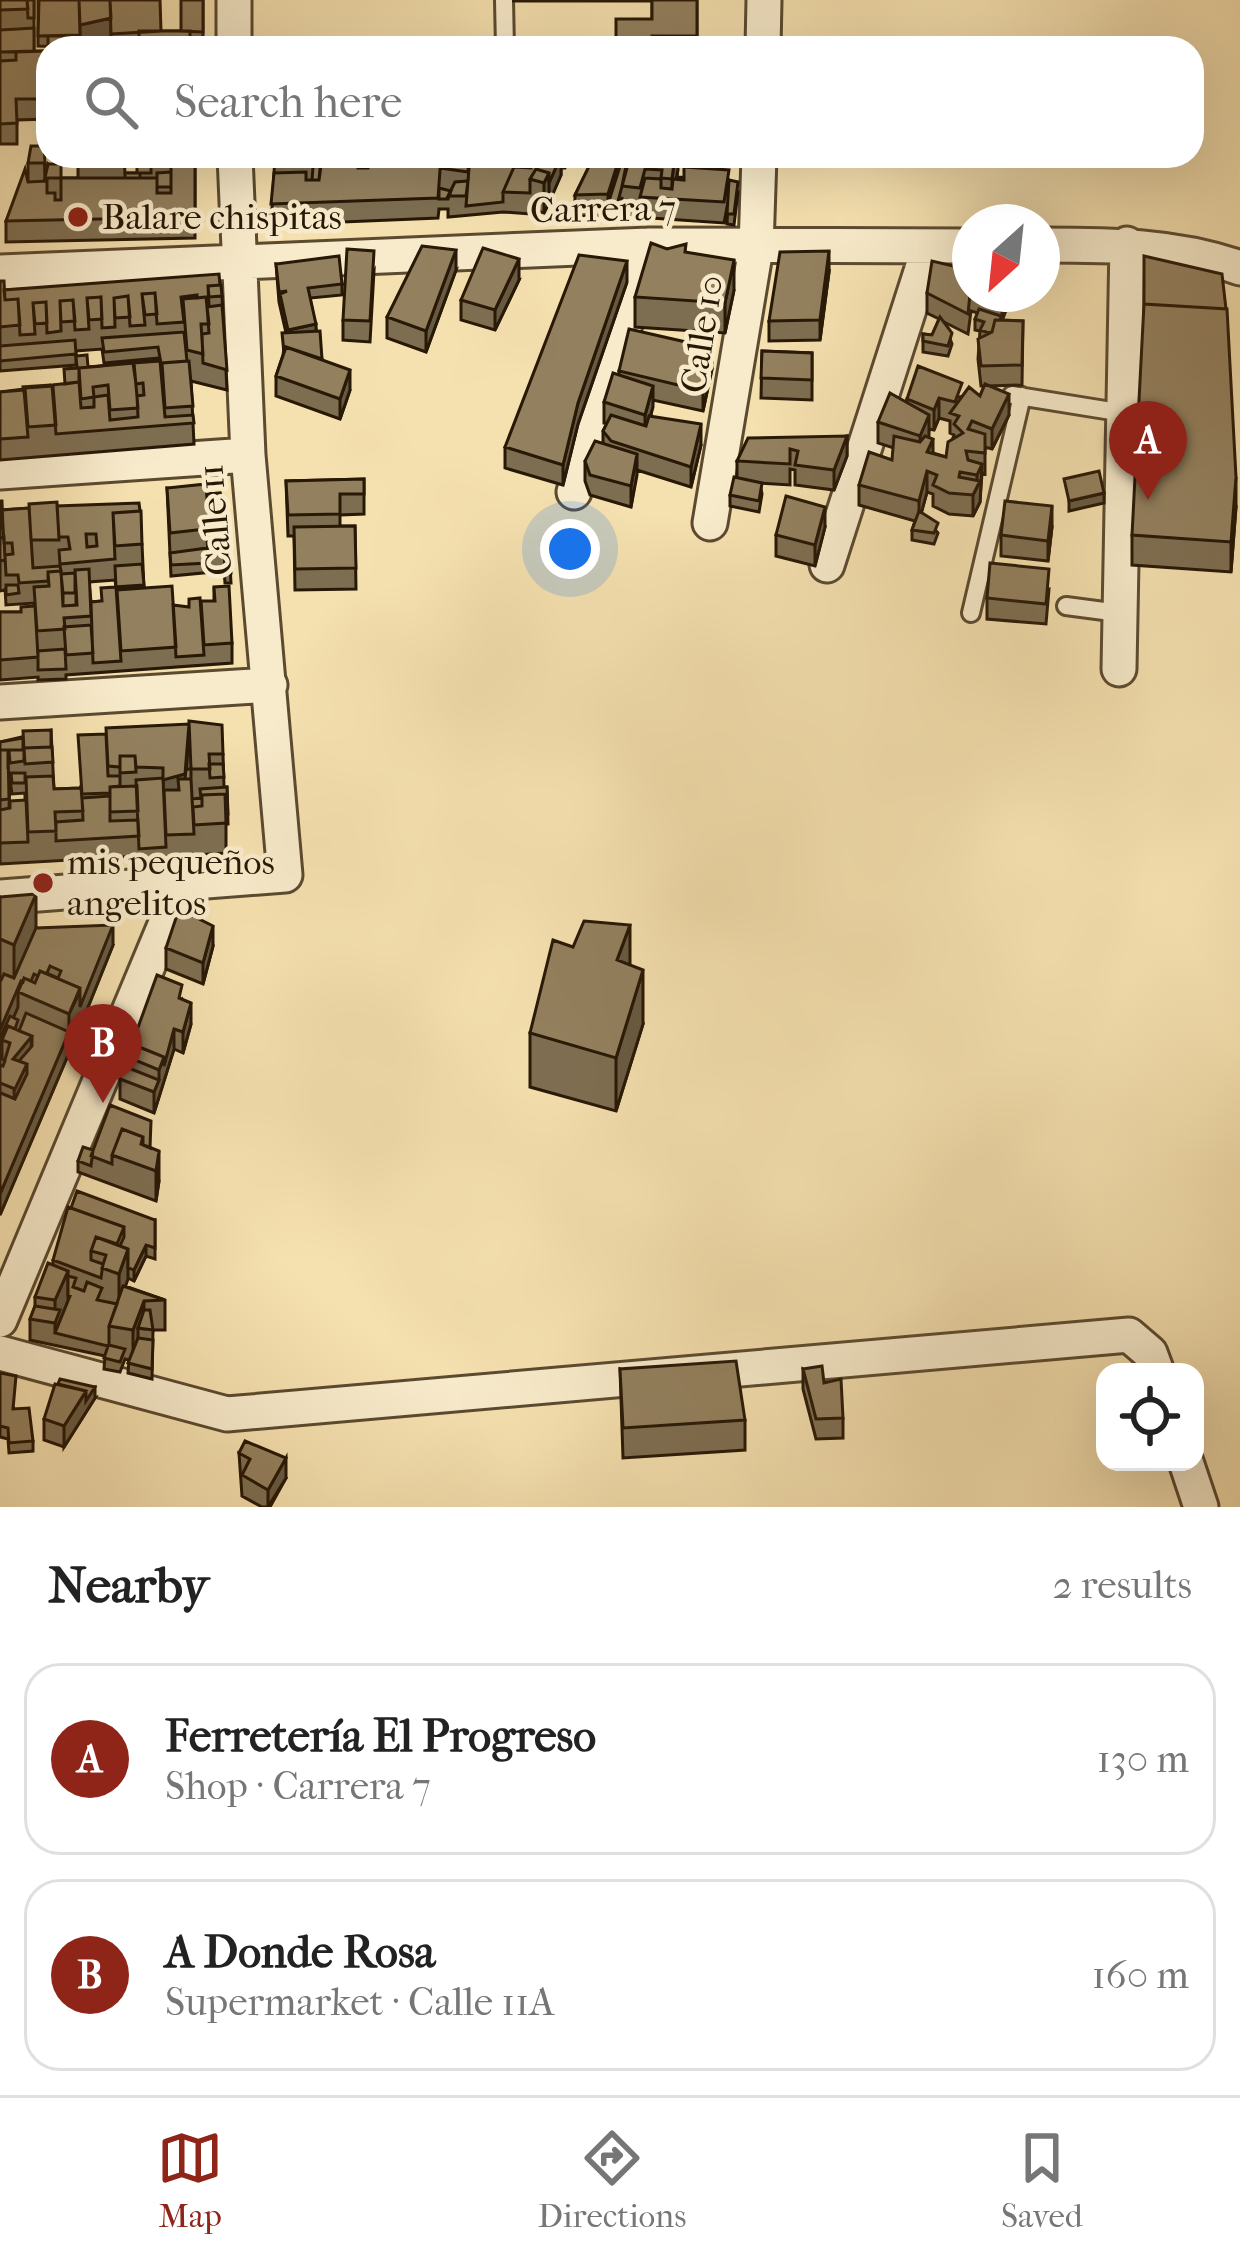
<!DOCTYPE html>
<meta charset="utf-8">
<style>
body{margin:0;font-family:"IM FELL French Canon",serif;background:#f6f6f6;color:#222}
.controls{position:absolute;right:36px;bottom:36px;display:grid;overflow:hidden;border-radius:24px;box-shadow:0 12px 48px #0002}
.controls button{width:108px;height:108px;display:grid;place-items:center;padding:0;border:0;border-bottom:3px solid #e0e0e0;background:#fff;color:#222;font:60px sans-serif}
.compass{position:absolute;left:952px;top:204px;width:108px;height:108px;border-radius:50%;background:#fff;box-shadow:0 12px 48px #0002;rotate:207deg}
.you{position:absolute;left:570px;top:549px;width:42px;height:42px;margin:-30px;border:9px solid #fff;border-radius:50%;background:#1a73e8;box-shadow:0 0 0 18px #1a73e833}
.badge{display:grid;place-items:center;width:78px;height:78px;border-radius:50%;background:#8f2418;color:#fff;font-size:39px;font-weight:700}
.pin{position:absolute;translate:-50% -99px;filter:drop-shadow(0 3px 6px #0008)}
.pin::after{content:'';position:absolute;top:63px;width:42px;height:36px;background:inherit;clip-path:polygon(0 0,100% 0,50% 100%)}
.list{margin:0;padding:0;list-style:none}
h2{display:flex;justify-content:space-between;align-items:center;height:156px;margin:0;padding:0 48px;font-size:51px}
h2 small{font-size:39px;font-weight:400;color:#767676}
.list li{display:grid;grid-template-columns:78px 1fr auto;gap:36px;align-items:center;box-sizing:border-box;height:192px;margin:0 24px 24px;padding:0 24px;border:3px solid #e0e0e0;border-radius:36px}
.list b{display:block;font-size:45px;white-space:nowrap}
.list p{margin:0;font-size:39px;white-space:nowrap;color:#767676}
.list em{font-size:39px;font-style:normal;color:#767676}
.icon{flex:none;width:66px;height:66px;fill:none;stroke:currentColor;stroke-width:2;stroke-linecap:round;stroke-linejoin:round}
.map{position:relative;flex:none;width:1240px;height:1507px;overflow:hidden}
.search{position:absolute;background:#fff;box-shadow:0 12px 48px #0002;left:36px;right:36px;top:36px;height:132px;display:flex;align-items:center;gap:30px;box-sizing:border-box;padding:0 42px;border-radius:36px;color:#767676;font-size:45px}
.sheet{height:588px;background:#fff}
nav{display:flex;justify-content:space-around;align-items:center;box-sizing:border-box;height:168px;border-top:3px solid #e0e0e0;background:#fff;font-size:33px;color:#767676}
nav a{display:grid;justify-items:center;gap:6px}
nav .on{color:#8f2418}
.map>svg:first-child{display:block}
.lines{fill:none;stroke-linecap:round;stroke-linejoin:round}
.service-casing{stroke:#5b4a30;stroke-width:22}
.minor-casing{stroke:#5b4a30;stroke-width:39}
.service{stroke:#f8ebcb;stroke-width:16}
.minor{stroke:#f8ebcb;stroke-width:33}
.wall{fill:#7e6e51;stroke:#281806;stroke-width:3;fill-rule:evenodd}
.shaded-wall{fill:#675a42;stroke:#281806;stroke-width:3}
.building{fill:#93805e;stroke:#281806;stroke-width:3;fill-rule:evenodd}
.poi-dot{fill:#8f2418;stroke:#f8ebcb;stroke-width:4.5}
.labels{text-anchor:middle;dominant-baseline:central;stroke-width:9;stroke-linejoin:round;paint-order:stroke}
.street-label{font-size:36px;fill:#281806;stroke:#f8ebcb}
.poi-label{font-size:36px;fill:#281806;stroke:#f8ebcb;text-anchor:start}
</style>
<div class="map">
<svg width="1240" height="1507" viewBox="0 0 1240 1507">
<rect width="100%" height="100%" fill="#f5e0af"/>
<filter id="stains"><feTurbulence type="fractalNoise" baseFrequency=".00167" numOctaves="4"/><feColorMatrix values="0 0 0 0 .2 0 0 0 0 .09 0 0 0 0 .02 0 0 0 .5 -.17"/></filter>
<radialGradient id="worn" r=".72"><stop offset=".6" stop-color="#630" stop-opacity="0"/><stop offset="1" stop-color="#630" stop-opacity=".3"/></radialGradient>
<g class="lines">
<g class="service-casing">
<path id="service" d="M504 0 505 48
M1012 395 1124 413
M1066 606 1119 613
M971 613 1022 396"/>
</g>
<g class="minor-casing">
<path id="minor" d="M234 0V48
M763 48 764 0
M1042 245C1110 245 1176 245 1240 268
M0 272 649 245 970 246
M0 472 248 455
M574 492 649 245
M710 523 756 248 759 156
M827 565 929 247
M1119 669 1127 244
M0 702 270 685
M0 897 285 875 248 455 235 156
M0 1320 183 882
M0 1353 227 1414 1129 1335 1150 1353 1157 1372
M1186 1462 1201 1507"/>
</g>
<use href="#service" class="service"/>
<use href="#minor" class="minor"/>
</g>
<path class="wall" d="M0 0H34V51H48V119L17 120V144H0Z
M38 0 161 31H181L203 0V42L111 44V38L80 45 106 48 38 46Z
M697 0V47L652 46V1H512Z
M44 146 45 181 48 164 61 178H78V156H124L125 173H137L151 161 195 156V238L6 242V221L28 182V163Z
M275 156H527L522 168H528L529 156H601L600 160 606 161 608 156H715L714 162 678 160 677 177 729 180 738 192 734 225 727 224 728 202 724 223 622 216V197L617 216H575V195L589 167 569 159 565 168H561V175L544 213 531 209 530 214 503 212 448 217V209H439L438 218 271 225ZM314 157H321V166L314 167Z
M667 249 686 252 734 290 725 333 635 327V297Z
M276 264 342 284V295L310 298 322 359 350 390 340 419 276 396V376L283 355 286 333 279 302Z
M456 270 426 352 387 338V317Z
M374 271 370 342 343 340V320Z
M829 272 820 340 769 341V321Z
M519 280 495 330 461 320V300Z
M0 281 4 290 222 296 227 390 191 381 194 444 0 460V392L64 384 88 367 159 361 158 358 104 363 102 349 76 351V365L0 371Z
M627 282 578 424 563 485 505 468V447Z
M927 293 1012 294 1002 320 1023 321 1022 385 989 386 1009 415 992 449 985 447V474L982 473 980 502 973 516 949 514 933 506V494L927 492 921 513 938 533 934 544 912 540V530L915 521 859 505V485L892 460 894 448 878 443V422L907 402V399L980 396 984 386H981L978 359 980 331 975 330V319L978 313 971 311 968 334 944 322 952 344 948 356 923 352V334L932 335 939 319 927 313ZM939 418 950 421V433L954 435 946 457 933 453 928 437 929 429 934 430Z
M762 351 812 353V400L761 398Z
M712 369 703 411 653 400 651 416 701 445 691 487 637 470 631 507 590 495 585 481V461L603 443V431L607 423H604V402L619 375V371Z
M847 436V456L834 490 795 485V470L790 469V485L760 483 762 494 759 512 730 506V495L737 478V461Z
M364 479V514L340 515V526H355L356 589 295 590 294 536H288L286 481Z
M167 488 207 494 220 493 224 546 229 547 231 583H225L224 571 171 576Z
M0 501 2 510 57 506 142 544 144 588 173 605 201 616 214 601V587L232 643V663L66 675V679L38 680V677L0 680V612H21L34 606V603L6 605 5 588V590L0 591ZM115 580 116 587 101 601 91 602 89 582Z
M1236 507 1231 572 1132 565V535Z
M825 527 815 566 776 556V535Z
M1052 527 1048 561 1001 556V535Z
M1049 589 1046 624 987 619V598Z
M189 724 223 754 224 787H227L228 824H226V853L139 859V856L0 864V742L51 730 54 789 80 788 106 734ZM10 779 12 794 25 793V800L9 808Z
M0 897 36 928 113 945 80 1027 0 1215Z
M213 946 203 984 166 969V948Z
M182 999 191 1024 183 1053 174 1049 154 1113 120 1099V1079L125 1066V1055L131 1044Z
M643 1024 616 1111 530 1087V1033Z
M151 1148 159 1181 156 1201 78 1172V1161L93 1150Z
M155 1220V1259L146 1256 134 1281 128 1278 125 1286 165 1300V1330H153L152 1379 128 1373 129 1360 125 1359 120 1372 104 1369 105 1356 30 1340V1319L35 1306V1297L53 1265V1260Z
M620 1369 745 1420V1450L623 1458Z
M803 1369 824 1383 843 1418V1438L816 1439 803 1389Z
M0 1373 14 1409 33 1441V1451L9 1453 8 1439 0 1437Z
M95 1398 64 1447 44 1440V1419Z
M239 1453 286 1478 270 1507H262L242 1496Z"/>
<path class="shaded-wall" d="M111 18V38L80 45V25Z
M561 156V175L549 203V183Z
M620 156 621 173 608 204V194Z
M675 156H678V170L672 199V179Z
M549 173V203L544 213V183Z
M456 250V270L426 352V331Z
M829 251V272L820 340V320Z
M519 259V280L495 330V310Z
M734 260V290L725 333V303Z
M627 261V282L578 424 563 485V465L578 403Z
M1004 294H1012L1002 321V300Z
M316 324V334L288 340V330Z
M712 348V369L703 411V391Z
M350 370V390L340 419V399Z
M653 386V407L645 435V415Z
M1009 394V415L992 449V429Z
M939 398V418L934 430V410Z
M929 415V436L920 457V436Z
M701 424V445L691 487V467Z
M847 436V456L834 490V470Z
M933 439V459L927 472V492L919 522V501L927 452Z
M637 454V475L631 507V486Z
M982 464 980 502 973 516V495L977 487V475Z
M1236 477V507L1231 572V542Z
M1104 493V503L1069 511V501Z
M1052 506V527L1048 561V541Z
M825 507V527L815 566V545Z
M189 730 185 794 163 801V780Z
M36 894V948L18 992V1007L4 1040H2L0 1050V1030L14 995V945Z
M113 925V945L80 1027 0 1215V1194L69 1032V1014Z
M630 925V979L617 960Z
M213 926V946L203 984V963Z
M643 970V1024L616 1111V1058Z
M191 1003V1024L183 1053V1032Z
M174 1029V1049L154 1113V1092L159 1080V1070Z
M32 1036 27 1094 15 1119 13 1059Z
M159 1151V1181L156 1201V1171Z
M146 1245V1256L134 1281V1270Z
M128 1249V1279L119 1304V1274Z
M68 1271V1301L55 1333V1300Z
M144 1301V1329L138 1328V1347L133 1360V1330Z
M95 1387V1398L64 1447V1426L86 1391Z
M286 1458V1478L268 1507V1490Z"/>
<path class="building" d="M0 0H27L28 9 0 10Z
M27 0H34V18H28Z
M39 0H79L80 35 38 36Z
M79 0H110L111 18 80 25Z
M110 0H160L161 31 111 34Z
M181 0H203V32L181 31Z
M652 0H697V36H652V48H616V19H652Z
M34 28V51L0 52V30Z
M139 31H190V48H139Z
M48 36H80V48H48Z
M106 42V48H80V46Z
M48 51V99H16L17 123 0 124V61L16 60V52Z
M31 146H44L45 163H28Z
M78 156H124L125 163 78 164Z
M151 156H195V217L6 221 25 169 28 182 47 181V193H55V200H61V178H157V193H171V162L151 163Z
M275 156H298L297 163 274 164Z
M321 156H358V168H368L369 156H441L438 198 271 204 274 173 306 172V180H319Z
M441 156H469L468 172 440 168Z
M470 156H522L518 167H514L503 192V202L466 206Z
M534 156H561L549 183V173L536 169 530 179V193L503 192 514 167 531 168Z
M608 156H620L608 194 575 195 592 160 606 161Z
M647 156H675L672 179 661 178 662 170 645 169 640 188 622 186 626 166 632 157 647 158Z
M137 160 151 161V173H137Z
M621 163 628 164 617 205 608 204Z
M48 164H61V178H45Z
M321 166 319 180H312L313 167Z
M684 167 729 170 724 202 640 197 645 178 661 179V188L672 189 673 179 684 180Z
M536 169 549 173 544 183 530 179Z
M171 172V187H157V173Z
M125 173H140V178H125Z
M729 180 738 182 734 214H727Z
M468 181 466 196H448L455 182Z
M439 188 451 191 448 199H439Z
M651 243 667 249 686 244 685 252 734 260 725 303 635 297Z
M422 246 456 250 426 331 387 317Z
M483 248 519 259 495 310 461 300Z
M347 249 374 251 370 321 343 320Z
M829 251 820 320 769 321 780 252Z
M579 255 627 261 578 403 563 465 505 447Z
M339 256 342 284 308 288 316 324 288 330 280 294 287 291 279 292 276 264Z
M1144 256 1222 274 1226 309 1144 304Z
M970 257V294L968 314 927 293 932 261 966 269Z
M219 274 220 285 208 286 209 306 207 307 206 297 197 298V295L181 297 184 322 157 324 155 293 142 294 145 325 130 326 128 296 114 298 115 327 102 328 101 297 87 298 89 329 75 330 73 300 60 301 61 331 47 333 46 302 33 303 35 334 20 335 18 299 5 300 4 290Z
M0 281H4L5 300 18 299 20 325 0 327Z
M221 285 222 296 209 297 208 286Z
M155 293 157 314 145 315 142 294Z
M982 294H1004L1002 300Z
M128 296 130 317 115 318 114 298Z
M101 297 102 319 89 320 87 298Z
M206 297 209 324H201L203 354 187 350 183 299Z
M73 300 75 321 61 322 60 301Z
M46 302 47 323 35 324 33 303Z
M1144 304 1227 309 1236 477 1231 542 1132 535Z
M222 305 227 370 203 363 202 334 209 333 207 307Z
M979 309 1001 316 1000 320H995L992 332 989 333 980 330 984 322 975 319Z
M940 317 952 333 948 346 923 341V334L932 335Z
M995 320 1023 321 1022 365 981 366 978 339 992 332Z
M629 329 712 348 703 391 619 371Z
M320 331 322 359 286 347 284 353 282 333Z
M184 332 187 361 161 363 158 347 104 352 102 338Z
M75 340 76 354 0 361V346Z
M286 347 350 370 340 399 276 376Z
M762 351 812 353V380L761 378Z
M87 355 88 367 103 366 79 368V382L65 384 64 369 77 368 76 356Z
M160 361 165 417 193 415 194 423 56 434 52 385 79 382 81 408 94 407V397L108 395 110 420 138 417 137 396 144 395 143 383 136 384 133 363Z
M189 361 193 406 165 408 162 363Z
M134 363 138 408 110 410 108 385 93 387 94 397 81 399 79 368Z
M918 366 962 383 955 402 939 398 934 410 907 399Z
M613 373 653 386 645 415 604 402Z
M985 384 1009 394 992 429 972 421 968 429 985 434V453L966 451 968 460 982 464 977 475 960 472 959 477 980 481 973 495 949 493 933 485 937 475 927 471 919 501 859 485 869 452 892 460 894 436 920 442 925 436 933 439 927 452 946 457 948 442 963 433 954 424 959 416 950 413 969 387 980 396Z
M51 385 25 388V398L23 387Z
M53 386 56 425 28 427 25 388Z
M24 390 28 437 0 439V392Z
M890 393 929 415 920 436 878 422Z
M611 415 646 426 649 416 701 424 691 467 611 441 603 431Z
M847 436 834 470 795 465 798 451 790 449V464L737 461 748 438Z
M595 441 637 454 631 486 590 475 585 461Z
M1099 471 1104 493 1069 501 1064 479Z
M734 477 762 483 759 501 730 495Z
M364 479V494H340V514L288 515 286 481Z
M206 484 207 499 221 498 223 527 170 533 167 488Z
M220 493 221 498 207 499V494Z
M786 496 825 507 815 545 776 535Z
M0 501H2L3 528H0Z
M1005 501 1052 506 1048 541 1001 535Z
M57 502 59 540H31L29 504Z
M139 503 140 511 113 513 115 559 60 564 59 550 70 549 68 537H59L57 506ZM86 534H96L97 546 87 547Z
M29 508 33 568 60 566 61 571 48 572V581L19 583 18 575H6L5 555 13 554 12 543H4L2 510Z
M141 511 142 544 115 546 113 513Z
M919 511 938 523 934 533 912 530Z
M355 526 356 568 295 569 294 527Z
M4 537 5 560 0 561V538Z
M223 537 224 551 208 553 207 538Z
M224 546 229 547 231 573H225Z
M207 548 208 563 171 565 170 553Z
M990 563 1049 569 1046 604 987 598Z
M142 564 144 585 116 587 121 661 93 663 91 602 102 601 101 588 116 587 115 566Z
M89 569 91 616 64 618 65 629 37 631 34 587 49 586 48 572 61 571 63 606 77 605 75 570Z
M75 573V593H63L61 574Z
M6 585H18L19 593 6 595Z
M172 586 176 647 121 651 117 590Z
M229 586 232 643 204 645 201 601H215L214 587Z
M63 593H76V605L63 606Z
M200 598 204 655 176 657 173 605 189 607V599Z
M35 606 38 657 0 660V612H21V607Z
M91 625 93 653 66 655 64 627Z
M65 649 66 669 38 670V651Z
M189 721 222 725 223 754H209L210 769H191Z
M189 724 185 774 163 780V768L136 767 135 756H120V767L108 766 106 728Z
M51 730V747L24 748V761L10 763 9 750H24L23 731Z
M106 734 108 776H120V786L110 787V793L82 794 78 735Z
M23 738V750H9L8 769V750H0V742Z
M52 747 53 762 25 764 24 748Z
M0 750H8L9 799 0 800Z
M120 756H135L136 772 120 773Z
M209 764H223L224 777 210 778Z
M191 768V779H185L186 770Z
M11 773H25V783H12Z
M53 776 54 789 81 788 83 811 55 812 56 831 28 832 26 777Z
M163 778 166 847 139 849 136 780Z
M178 779H191L194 834 166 835 164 790H179Z
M137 786 138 811 110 812V787Z
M227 787 228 814H226L225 794 202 795V806L193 807V815L192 799 201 798 200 789Z
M225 794 226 823 194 825 193 807 202 806V795Z
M110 796V821L138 820 139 836 56 841V822L83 820 82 798Z
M26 800 28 842 0 843V810L10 808V801Z
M36 894 14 945 0 939V897Z
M179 909 213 926 203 963 166 948Z
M584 921 630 925 617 960 643 970 616 1058 530 1033 553 940 573 947Z
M113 925 80 1007V988L40 971 38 976 34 974 31 981 24 978 23 982 21 981 0 1030V982L4 974 14 978 36 928ZM50 966 61 971 58 978 47 973Z
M40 971 80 988 69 1014 18 992 24 978 35 983Z
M157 975 182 985 179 998 191 1003 183 1032 174 1029 164 1066V1057L132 1044Z
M26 1013 69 1032 0 1194V1095L1 1093 15 1099 27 1074V1064L19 1061 32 1046V1036L19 1031Z
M10 1016 18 1020 15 1029 8 1026 2 1040V1059L5 1061 3 1066 0 1065V1038Z
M8 1026 32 1036 13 1059 27 1064 15 1089 0 1083V1065L3 1066 10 1043 2 1040Z
M129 1043 164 1057 159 1070 125 1056Z
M121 1065 159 1080 154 1092 120 1079Z
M110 1105 151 1121 150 1148 143 1145V1137L122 1129 112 1155V1164L91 1156Z
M122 1129 143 1137 141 1144 159 1151 156 1171 112 1155Z
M83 1147 93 1150 91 1166 78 1161Z
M77 1191 155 1220V1248L146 1245 134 1270 128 1268V1249L120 1246 124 1237V1227L71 1208Z
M68 1207 124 1227 117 1244 96 1237 91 1251V1260L103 1264 101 1278 53 1260Z
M96 1237 128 1249 119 1274 102 1268 106 1255 91 1251Z
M48 1263 68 1271 55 1300 35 1297Z
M68 1276 76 1278 73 1287 84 1291 87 1282 102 1288 97 1300 117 1304 109 1326V1345L125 1349 120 1362 104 1358 108 1346 55 1333 70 1296 68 1295Z
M123 1286 165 1300 144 1301 133 1330 109 1326Z
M35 1306 60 1310 55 1323 30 1319Z
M144 1310H150L153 1330 138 1328Z
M138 1338 153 1340 152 1369 128 1363Z
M736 1361 745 1420 623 1428 620 1369Z
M822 1366 824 1383 841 1379 843 1418 816 1419 803 1369Z
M0 1373 16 1376 13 1409 29 1408 33 1441 9 1443 8 1428 0 1426Z
M60 1379 95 1387 86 1401V1391L58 1384Z
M55 1384 86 1391 64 1426 44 1419Z
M245 1441 286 1458 268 1490 242 1475 250 1459 239 1453Z"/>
<g class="poi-dot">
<circle cx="78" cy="217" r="12"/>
<circle cx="43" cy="883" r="12"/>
</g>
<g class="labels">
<g class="street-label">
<text transform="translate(603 209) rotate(-1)">Carrera 7</text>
<text transform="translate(702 334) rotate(-81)">Calle 10</text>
<text transform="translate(215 520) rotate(-95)">Calle 11</text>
</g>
<g class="poi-label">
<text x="102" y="217">Balare chispitas</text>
<text x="67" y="862">mis pequeños<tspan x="67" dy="41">angelitos</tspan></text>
</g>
</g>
<rect width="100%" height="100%" filter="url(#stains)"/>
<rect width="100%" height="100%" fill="url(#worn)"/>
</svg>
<div class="controls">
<button><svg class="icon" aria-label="locate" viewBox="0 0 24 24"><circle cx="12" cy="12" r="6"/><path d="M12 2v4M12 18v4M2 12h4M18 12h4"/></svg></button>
</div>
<svg class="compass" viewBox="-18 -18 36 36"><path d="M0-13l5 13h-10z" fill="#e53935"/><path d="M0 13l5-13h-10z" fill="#767676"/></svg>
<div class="you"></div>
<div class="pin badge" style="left:1148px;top:500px">A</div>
<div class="pin badge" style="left:103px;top:1103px">B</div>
<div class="search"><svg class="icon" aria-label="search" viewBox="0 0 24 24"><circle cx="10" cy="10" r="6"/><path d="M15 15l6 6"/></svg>Search here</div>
</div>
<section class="sheet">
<h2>Nearby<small>2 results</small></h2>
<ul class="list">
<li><span class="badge">A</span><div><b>Ferretería El Progreso</b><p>Shop · Carrera 7</p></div><em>130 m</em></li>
<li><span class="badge">B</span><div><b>A Donde Rosa</b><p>Supermarket · Calle 11A</p></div><em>160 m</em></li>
</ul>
</section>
<nav>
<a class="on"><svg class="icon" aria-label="map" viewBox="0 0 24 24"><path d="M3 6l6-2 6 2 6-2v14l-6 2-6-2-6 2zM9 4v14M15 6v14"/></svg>Map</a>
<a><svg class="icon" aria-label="directions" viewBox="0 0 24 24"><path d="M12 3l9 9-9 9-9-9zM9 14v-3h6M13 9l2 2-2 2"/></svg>Directions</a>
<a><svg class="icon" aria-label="saved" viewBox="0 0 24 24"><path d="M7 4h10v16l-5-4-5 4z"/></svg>Saved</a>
</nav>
